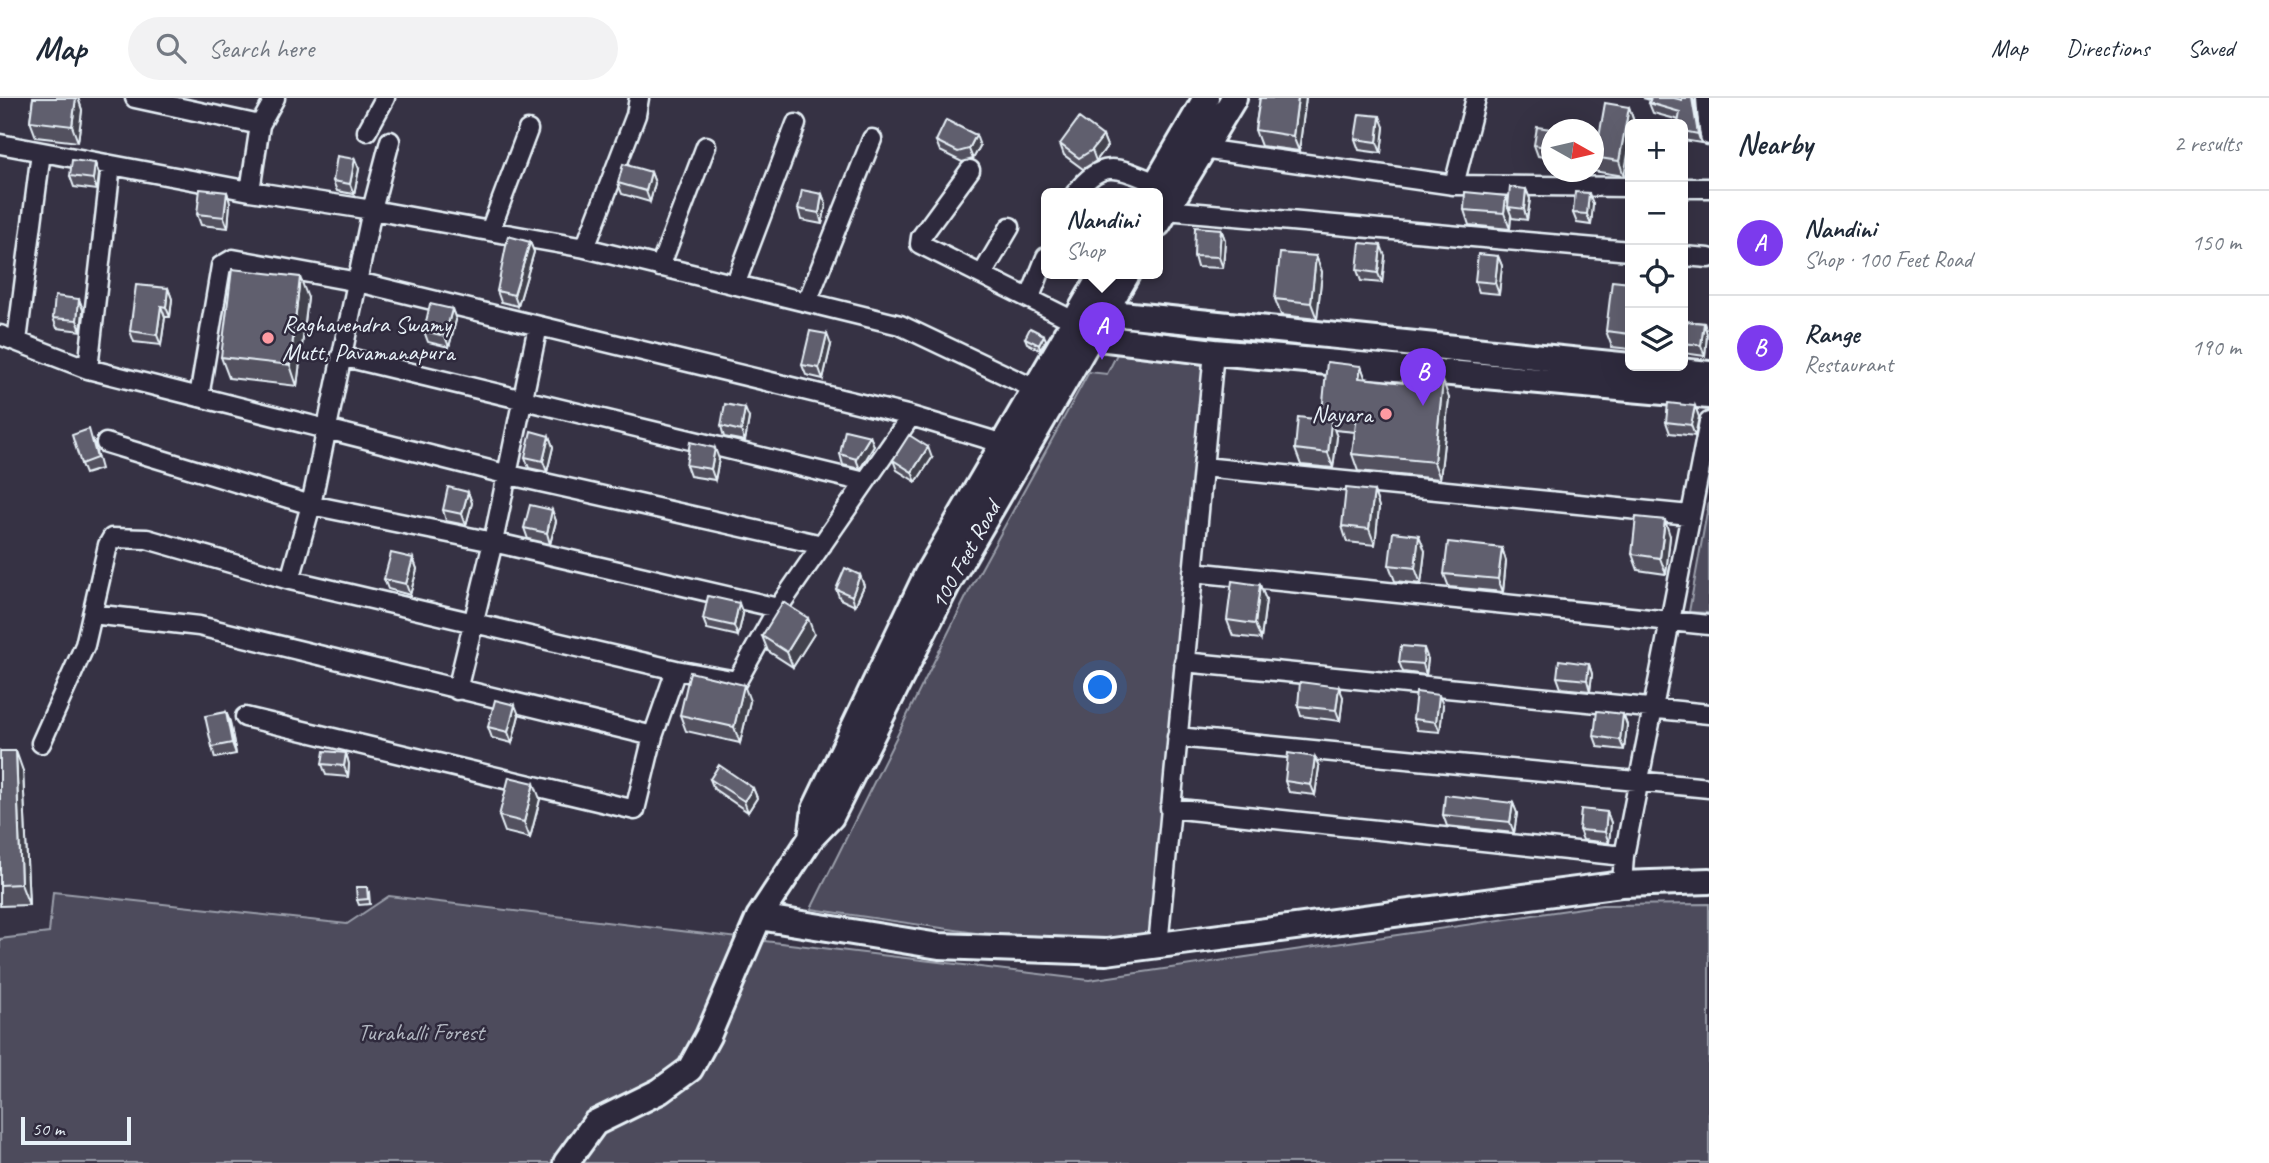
<!DOCTYPE html>
<meta charset="utf-8">
<style>
body{margin:0;font-family:Caveat,sans-serif;background:#f2f2f3;color:#1f2937}
.controls{position:absolute;right:21px;top:21px;display:grid;overflow:hidden;border-radius:10px;box-shadow:0 7px 28px #0002}
.controls button{width:63px;height:63px;display:grid;place-items:center;padding:0;border:0;border-bottom:2px solid #e0e1e3;background:#fff;color:#1f2937;font:35px sans-serif}
.compass{position:absolute;left:1541px;top:21px;width:63px;height:63px;border-radius:50%;background:#fff;box-shadow:0 7px 28px #0002;rotate:98deg}
.scale{position:absolute;left:21px;bottom:18px;width:110px;box-sizing:border-box;padding-left:7px;border:4px solid #e8f1f8;border-top:0;font-size:19px;line-height:24px;white-space:nowrap;color:#e8f1f8;-webkit-text-stroke:5px #2f2a3d;paint-order:stroke}
.you{position:absolute;left:1101px;top:590px;width:24px;height:24px;margin:-18px;border:5px solid #fff;border-radius:50%;background:#1a73e8;box-shadow:0 0 0 10px #1a73e833}
.badge{display:grid;place-items:center;width:46px;height:46px;border-radius:50%;background:#7c3aed;color:#fff;font-size:23px;font-weight:700}
.pin{position:absolute;translate:-50% -58px;filter:drop-shadow(0 2px 4px #0008)}
.pin::after{content:'';position:absolute;top:37px;width:24px;height:21px;background:inherit;clip-path:polygon(0 0,100% 0,50% 100%)}
.popup{position:absolute;left:1041px;top:90px;width:122px;height:91px;box-sizing:border-box;display:grid;place-content:center;border-radius:10px;background:#fff;filter:drop-shadow(0 2px 5px #0005);font-size:23px;white-space:nowrap;color:#747a83}
.popup b{font-size:26px;color:#1f2937}
.popup::after{content:'';position:absolute;left:50%;top:100%;margin-left:-14px;border:14px solid transparent;border-top-color:#fff}
.list{margin:0;padding:0;list-style:none}
h2{display:flex;justify-content:space-between;align-items:center;height:91px;margin:0;padding:0 28px;font-size:30px}
h2 small{font-size:23px;font-weight:400;color:#747a83}
.list li{display:grid;grid-template-columns:46px 1fr auto;gap:21px;align-items:center;box-sizing:border-box;height:105px;padding:0 28px;border-top:2px solid #e0e1e3}
.list b{display:block;font-size:26px;white-space:nowrap}
.list p{margin:0;font-size:23px;white-space:nowrap;color:#747a83}
.list em{font-size:23px;font-style:normal;color:#747a83}
.icon{flex:none;width:38px;height:38px;fill:none;stroke:currentColor;stroke-width:2;stroke-linecap:round;stroke-linejoin:round}
.map{position:relative;flex:none;width:1709px;height:1065px;overflow:hidden}
header{display:flex;align-items:center;gap:42px;box-sizing:border-box;height:98px;padding:0 35px;background:#fff;border-bottom:2px solid #e0e1e3}
header strong{font-size:33px}
nav{display:flex;gap:38px;margin-inline-start:auto;font-size:24px}
.search{width:490px;height:63px;background:#f2f2f3;display:flex;align-items:center;gap:18px;box-sizing:border-box;padding:0 24px;border-radius:38px;color:#747a83;font-size:26px}
main{display:flex}
aside{flex:1;background:#fff}
.map>svg:first-child{display:block}
.green{fill:#4d4b5c;stroke:#9a9eaa;stroke-width:2}
.lines{fill:none;stroke-linecap:round;stroke-linejoin:round}
.street-casing{stroke:#e8f1f8;stroke-width:23}
.secondary-casing{stroke:#e8f1f8;stroke-width:30}
.street{stroke:#2f2a3d;stroke-width:18}
.secondary{stroke:#2f2a3d;stroke-width:24}
.wall{fill:#53515f;stroke:#e8f1f8;stroke-width:2}
.shaded-wall{fill:#43424d;stroke:#e8f1f8;stroke-width:2}
.building{fill:#605e6e;stroke:#e8f1f8;stroke-width:2}
.poi-dot{fill:#ff9aa2;stroke:#2f2a3d;stroke-width:2.5}
.labels{text-anchor:middle;dominant-baseline:central;stroke-width:5;stroke-linejoin:round;paint-order:stroke}
.poi-label{font-size:24px;fill:#e8f1f8;stroke:#2f2a3d;text-anchor:start}
.street-label{font-size:24px;fill:#e8f1f8;stroke:#2f2a3d}
.park-label{font-size:24px;fill:#b2b7c1;stroke:#2f2a3d}
</style>
<header>
<strong>Map</strong>
<div class="search"><svg class="icon" aria-label="search" viewBox="0 0 24 24"><circle cx="10" cy="10" r="6"/><path d="M15 15l6 6"/></svg>Search here</div>
<nav><a>Map</a><a>Directions</a><a>Saved</a></nav>
</header>
<main>
<div class="map">
<svg width="1709" height="1065" viewBox="0 0 1709 1065">
<rect width="100%" height="100%" fill="#363244"/>
<filter id="ink" filterUnits="userSpaceOnUse"><feTurbulence type="fractalNoise" baseFrequency=".0143" numOctaves="2"/><feDisplacementMap in="SourceGraphic" scale="14" xChannelSelector="R" yChannelSelector="G"/><feConvolveMatrix kernelMatrix="1 2 1 2 8 2 1 2 1" color-interpolation-filters="sRGB"/></filter>
<g filter="url(#ink)">
<path class="green" d="M1117 256 1206 267 1150 844 1094 852 811 811 968 495 1089 274 1107 276Z
M1709 403V515L1689 514Z
M53 794 347 826 389 798 1089 882 1602 807 1709 806V1065H0V841L49 835Z"/>
<g class="lines">
<g class="street-casing">
<path id="street" d="M135 0 260 27
M639 0 636 17 585 150 900 227 1033 290
M1706 0 1709 37
M367 33 385 0
M390 43 372 112 585 150
M0 46 250 93 372 112 311 407 290 482
M1202 51 1454 87 1630 89
M970 72 921 139 920 146 1074 223
M1454 87 1476 0
M1683 90H1709
M250 93 260 27 275 0
M1075 96C1102 59 1119 70 1156 85
M1166 112 1630 153
M490 133 528 32
M1683 158 1709 160
M660 169 706 48
M983 175 1010 129
M735 187 796 26
M1030 199 1046 159
M807 204 872 41
M0 237 88 271 505 376 822 447
M17 243 41 54
M341 258 865 384
M88 271 111 67
M199 299 221 168 233 161 358 184 911 318 1014 349
M106 345 311 407 493 444 778 510
M1203 369 1690 417
M1193 474 1709 527
M92 516 199 528 653 638
M1184 564 1709 616
M457 592 493 444 538 228
M245 619 635 712 653 638 676 572 737 583 778 510 911 318
M1177 639 1709 690
M41 645 85 547 108 447 112 440 147 441 290 482 676 572
M1170 710 1624 758
M1622 786 1624 758 1709 324
M1158 848 1214 254"/>
</g>
<g class="secondary-casing">
<path id="secondary" d="M1150 96 1206 0
M1158 126 1234 0
M1092 213 1709 276
M1066 236 1214 254 1709 298
M811 740 815 711 927 476 1102 176
M759 819 939 848 1106 854 1622 786 1709 783
M566 1065 595 1025 660 993 690 971 708 938 759 819 811 740 831 719 947 487 1127 176"/>
</g>
<use href="#street" class="street"/>
<use href="#secondary" class="secondary"/>
</g>
<path class="wall" d="M33 0H78L82 12 78 44 36 39 30 23Z
M1260 0H1306L1299 53 1261 48 1255 32Z
M1643 0H1674L1682 2V0H1693L1695 6 1701 45 1683 42V26L1679 22 1653 15 1649 5 1650 2Z
M1629 9 1634 24 1624 78 1593 73V44L1598 45Z
M1384 29 1381 55 1359 52 1355 41Z
M1551 32V60L1538 58 1534 47Z
M1103 38 1107 48 1096 63 1083 71 1064 57 1060 46Z
M936 43 980 48 973 61 962 64 940 53Z
M95 65 99 76 97 92 74 89 70 78Z
M359 71 354 96 337 93 333 83Z
M651 74 655 85 650 104 622 96 618 85Z
M1569 74H1589L1588 77 1569 75Z
M1526 91 1530 101 1527 122 1512 120 1511 117 1510 131 1469 127 1464 112 1506 98 1509 105Z
M227 94 230 105 228 130 201 127 197 116Z
M822 96 826 107 822 126 801 122 798 111Z
M1593 106 1591 127 1577 125 1573 115Z
M1221 131 1225 142 1223 170 1197 169 1194 158Z
M530 144 534 154 518 208 501 204 497 193Z
M1316 158 1322 174 1317 221 1281 217 1275 201Z
M1385 158 1382 185 1361 183 1357 172Z
M1498 158 1502 168 1499 196 1479 194 1475 183Z
M1630 185V251L1612 249 1606 233Z
M168 190 172 201 170 219H165L161 247 134 244 130 233Z
M308 200 297 288 229 280 221 259Z
M79 201 83 212 81 233 57 230 53 220Z
M452 211 456 222 449 249 428 244 424 233Z
M1683 223 1704 225 1707 236 1705 258 1683 255Z
M1025 240 1046 242 1040 252 1027 245Z
M831 247 823 281 806 277 802 267Z
M1361 268 1365 280 1449 300 1440 381 1358 373 1352 356 1355 334 1334 332 1337 339 1333 370 1301 367 1295 351 1325 322 1322 314Z
M1695 308 1699 319 1695 338 1670 335 1666 324Z
M749 320 745 343 724 339 721 328Z
M549 338 553 349 547 374 529 370 525 359Z
M870 338 874 348 860 371 843 367 840 356Z
M93 342 101 371 85 376 81 366Z
M932 360 916 384 897 372 893 362Z
M719 361 715 382 690 378 686 367Z
M1374 393 1379 409 1375 447 1347 444 1342 428Z
M468 394 472 405 466 427 446 423 443 412Z
M552 412 556 423 550 446 528 441 524 430Z
M1670 438 1666 476 1638 472 1632 456Z
M1502 450 1506 463 1503 494 1449 489 1444 476Z
M1425 453 1421 486 1395 483 1389 467Z
M413 460 417 471 410 497 388 491 384 481Z
M860 477 864 488 855 508 840 501 836 491Z
M1260 487 1266 502 1261 541 1233 538 1227 522Z
M743 516 738 538 707 531 703 521Z
M814 536 793 569 768 553 762 538Z
M1428 561 1426 577 1403 574 1399 564Z
M1589 566 1592 576 1590 593 1561 590 1557 579Z
M1343 599 1340 623 1301 618 1298 608Z
M750 603 740 645 686 633 680 617Z
M1443 607 1440 634 1417 632 1413 621Z
M226 614 230 624 236 656 215 660 212 649Z
M1623 616 1627 627 1624 652 1598 649 1594 638Z
M519 617 512 645 492 640 488 629Z
M0 653 23 673 29 807 0 808Z
M346 655 349 666 348 679 326 677 322 666Z
M1315 659 1319 669 1315 697 1289 694 1285 683Z
M710 681 753 690 757 700 748 714 714 691Z
M540 701 530 740 505 734 499 718Z
M1513 705 1517 715 1514 735 1447 728 1443 717Z
M1607 714 1611 725 1609 745 1583 742 1579 732Z
M369 794 370 806 359 807 357 802Z"/>
<path class="shaded-wall" d="M76 0H78L82 12 78 44 72 28Z
M1298 0H1306L1299 53 1293 38Z
M1692 0 1695 6 1701 45 1698 36Z
M1629 9 1634 24V26H1630V45L1624 78 1619 63Z
M1380 18 1384 29 1381 55 1377 44Z
M976 37 980 48 973 61 969 51Z
M1103 38 1107 48 1096 63 1092 52Z
M355 61 359 71 354 96 350 86Z
M95 65 99 76 97 92 93 81Z
M651 74 655 85 650 104 646 93Z
M1526 91 1530 101 1527 122 1524 111Z
M227 94 230 105 228 130 224 119Z
M1589 95 1593 106 1591 127 1587 116Z
M822 96 826 107 822 126 819 115Z
M1506 98 1510 110 1508 109 1511 117 1510 131 1504 115Z
M1221 131 1225 142 1223 170 1219 159Z
M530 144 534 154 518 208 514 197Z
M1381 147 1385 158 1382 185 1378 175Z
M1316 158 1322 174 1317 221 1311 205Z
M1498 158 1502 168 1499 196 1495 185Z
M300 179 308 200 297 288 290 267Z
M168 190 172 201 170 219 166 209Z
M79 201 83 212 81 233 77 222Z
M161 208 165 219 161 247 157 237Z
M452 211 456 222 449 249 445 238Z
M1704 225 1707 236 1705 258 1701 247Z
M827 236 831 247 823 281 819 270Z
M1044 237 1046 242 1040 252 1039 247Z
M1361 268 1367 285 1359 280Z
M1443 283 1449 300 1440 381 1434 364Z
M1695 308 1699 319 1695 338 1691 327Z
M745 310 749 320 745 343 741 333Z
M1331 323 1337 339 1333 370 1328 355Z
M549 338 553 349 547 374 543 363Z
M870 338 874 348 860 371 856 361Z
M928 349 932 360 916 384 912 374Z
M715 350 719 361 715 382 711 371Z
M1374 393 1379 409 1375 447 1369 431Z
M468 394 472 405 466 427 462 416Z
M552 412 556 423 550 446 547 435Z
M1665 422 1670 438 1666 476 1660 460Z
M1419 437 1425 453 1421 486 1415 470Z
M1502 450 1506 463 1503 494 1498 481Z
M413 460 417 471 410 497 406 486Z
M860 477 864 488 855 508 852 498Z
M1260 487 1266 502 1261 541 1255 526Z
M739 505 743 516 738 538 734 528Z
M808 520 814 536 793 569 787 554Z
M1424 550 1428 561 1426 577 1423 566Z
M1589 566 1592 576 1590 593 1587 582Z
M744 587 750 603 740 645 734 629Z
M1339 589 1343 599 1340 623 1336 612Z
M1439 597 1443 607 1440 634 1436 624Z
M515 607 519 617 512 645 508 634Z
M226 614 230 624 236 656 232 645Z
M1623 616 1627 627 1624 652 1620 642Z
M16 653 23 673 29 807 21 786Z
M346 655 349 666 348 679 344 668Z
M1315 659 1319 669 1315 697 1311 687Z
M534 685 540 701 530 740 524 724Z
M753 690 757 700 748 714 744 703Z
M1513 705 1517 715 1514 735 1510 724Z
M1607 714 1611 725 1609 745 1605 734Z"/>
<path class="building" d="M33 0H76L72 28 30 23Z
M1260 0H1298L1293 38 1255 32Z
M1651 0H1674L1682 2V0H1692L1698 36 1683 33V26H1678L1680 14 1649 5Z
M1605 5 1629 9 1619 63 1593 59V44L1598 45Z
M1359 16 1380 18 1377 44 1355 41Z
M1079 20 1103 38 1092 52 1079 60 1060 46Z
M946 22 976 37 969 51 958 54 936 43Z
M1537 29 1558 32H1551V50L1534 47Z
M337 58 355 61 350 86 333 83Z
M72 62 95 65 93 81 70 78Z
M623 66 651 74 646 93 618 85Z
M1510 89 1526 91 1524 111 1508 109Z
M200 91 227 94 224 119 197 116Z
M802 92 822 96 819 115 798 111Z
M1465 94 1506 98 1504 115 1464 112Z
M1575 94 1589 95 1587 116 1573 115Z
M1195 129 1221 131 1219 159 1194 158Z
M508 138 530 144 514 197 497 193Z
M1360 145 1381 147 1378 175 1357 172Z
M1280 155 1316 158 1311 205 1275 201Z
M1478 156 1498 158 1495 185 1475 183Z
M232 171 300 179 290 267 221 259Z
M1612 183 1630 185V236L1606 233Z
M136 187 168 190 166 209 161 208 157 237 130 233Z
M55 198 79 201 77 222 53 220Z
M430 206 452 211 445 238 424 233Z
M1683 223 1704 225 1701 247 1683 245Z
M1030 230 1044 237 1039 247 1025 240Z
M810 233 827 236 819 270 802 267Z
M1327 264 1361 268 1359 280 1403 285V279L1443 283 1434 364 1352 356 1357 318 1322 314Z
M1668 305 1695 308 1691 327 1666 324Z
M725 306 745 310 741 333 721 328Z
M1298 319 1331 323 1328 355 1295 351Z
M89 331 97 360 81 366 72 337Z
M845 332 870 338 856 361 840 356Z
M531 333 549 338 543 363 525 359Z
M909 337 928 349 912 374 893 362Z
M690 344 715 350 711 371 686 367Z
M448 389 468 394 462 416 443 412Z
M1346 390 1374 393 1369 431 1342 428Z
M530 407 552 412 547 435 524 430Z
M1636 419 1665 422 1660 460 1632 456Z
M1393 434 1419 437 1415 470 1389 467Z
M1448 444 1502 450 1498 481 1444 476Z
M391 455 413 460 406 486 384 481Z
M845 470 860 477 852 498 836 491Z
M1232 483 1260 487 1255 526 1227 522Z
M708 498 739 505 734 528 703 521Z
M783 504 808 520 787 554 762 538Z
M1401 548 1424 550 1423 566 1399 564Z
M1559 562 1589 566 1587 582 1557 579Z
M690 574 744 587 734 629 680 617Z
M1300 584 1339 589 1336 612 1298 608Z
M1416 594 1439 597 1436 624 1413 621Z
M495 602 515 607 508 634 488 629Z
M1597 613 1623 616 1620 642 1594 638Z
M226 614 232 645 212 649 205 618Z
M0 653H16L21 786 0 787Z
M324 653 346 655 344 668 322 666Z
M1288 655 1315 659 1311 687 1285 683Z
M719 667 753 690 744 703 710 681Z
M509 679 534 685 524 724 499 718Z
M1445 697 1513 705 1510 724 1443 717Z
M1581 711 1607 714 1605 734 1579 732Z
M356 789H367L368 801 357 802Z"/>
</g>
<g class="poi-dot">
<circle cx="268" cy="240" r="7"/>
<circle cx="1386" cy="316" r="7"/>
</g>
<g class="labels">
<g class="poi-label">
<text x="282" y="226">Raghavendra Swamy<tspan x="282" dy="28">Mutt, Pavamanapura</tspan></text>
<text x="1372" y="316" text-anchor="end">Nayara</text>
</g>
<g class="street-label">
<text transform="translate(965 457) rotate(-61)">100 Feet Road</text>
</g>
<g class="park-label">
<text x="421" y="934">Turahalli Forest</text>
</g>
</g>
</svg>
<div class="controls">
<button>+</button>
<button>−</button>
<button><svg class="icon" aria-label="locate" viewBox="0 0 24 24"><circle cx="12" cy="12" r="6"/><path d="M12 2v4M12 18v4M2 12h4M18 12h4"/></svg></button>
<button><svg class="icon" aria-label="layers" viewBox="0 0 24 24"><path d="M12 4l9 5-9 5-9-5zM3 14l9 5 9-5"/></svg></button>
</div>
<svg class="compass" viewBox="-18 -18 36 36"><path d="M0-13l5 13h-10z" fill="#e53935"/><path d="M0 13l5-13h-10z" fill="#747a83"/></svg>
<div class="scale">50 m</div>
<div class="you"></div>
<div class="pin badge" style="left:1102px;top:262px">A</div>
<div class="popup"><b>Nandini</b>Shop</div>
<div class="pin badge" style="left:1423px;top:308px">B</div>
</div>
<aside>
<h2>Nearby<small>2 results</small></h2>
<ul class="list">
<li><span class="badge">A</span><div><b>Nandini</b><p>Shop · 100 Feet Road</p></div><em>150 m</em></li>
<li><span class="badge">B</span><div><b>Range</b><p>Restaurant</p></div><em>190 m</em></li>
</ul>
</aside>
</main>
